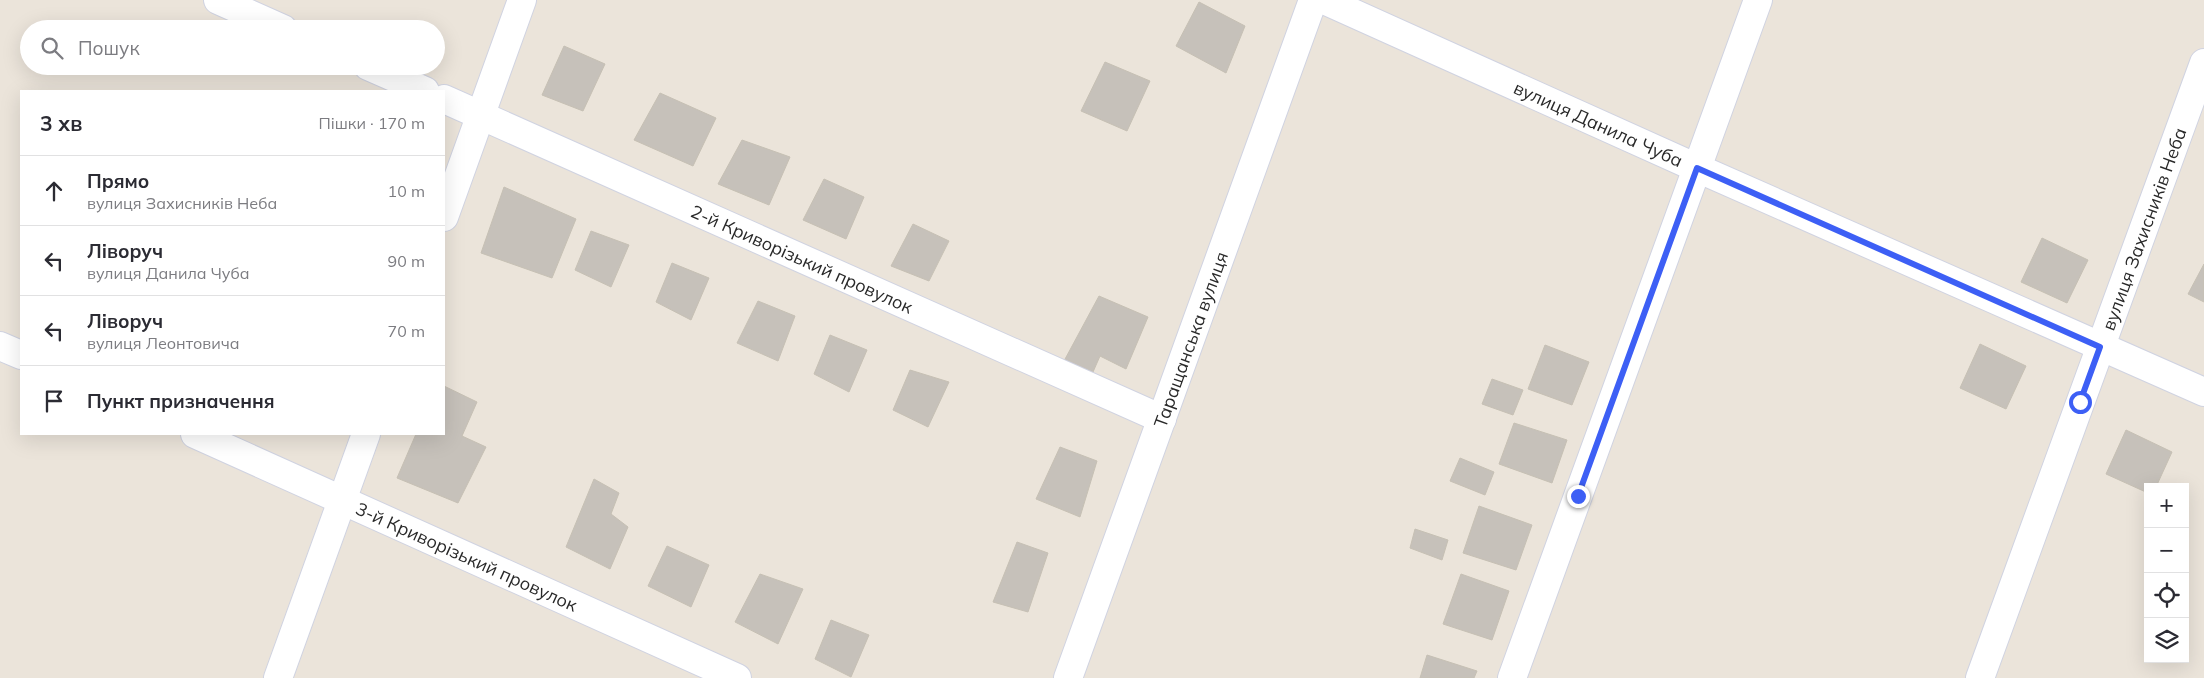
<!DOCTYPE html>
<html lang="uk">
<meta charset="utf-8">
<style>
body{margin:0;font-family:Mulish,sans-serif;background:#f2f2f3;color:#2b2b33}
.controls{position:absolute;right:15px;bottom:15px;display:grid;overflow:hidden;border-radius:0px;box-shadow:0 5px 20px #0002}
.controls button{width:45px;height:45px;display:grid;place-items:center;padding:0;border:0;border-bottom:1px solid #e1e1e2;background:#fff;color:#2b2b33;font:25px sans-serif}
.stop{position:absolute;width:15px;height:15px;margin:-11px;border:4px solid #3d5ff5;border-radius:50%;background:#fff}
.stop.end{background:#3d5ff5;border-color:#fff;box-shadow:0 1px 5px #0008}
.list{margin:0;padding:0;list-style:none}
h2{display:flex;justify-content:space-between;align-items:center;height:65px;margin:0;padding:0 20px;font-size:21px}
h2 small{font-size:16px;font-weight:400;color:#7c7c81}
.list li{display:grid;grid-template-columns:32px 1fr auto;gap:15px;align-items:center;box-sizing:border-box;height:70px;padding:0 20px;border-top:1px solid #e1e1e2}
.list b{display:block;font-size:19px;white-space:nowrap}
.list p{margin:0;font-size:16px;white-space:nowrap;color:#7c7c81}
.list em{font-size:16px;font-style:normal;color:#7c7c81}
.icon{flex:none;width:28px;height:28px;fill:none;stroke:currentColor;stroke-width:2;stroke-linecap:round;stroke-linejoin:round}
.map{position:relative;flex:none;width:2204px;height:678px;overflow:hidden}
.search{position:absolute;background:#fff;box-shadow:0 5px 20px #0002;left:20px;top:20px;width:425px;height:55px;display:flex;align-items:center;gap:12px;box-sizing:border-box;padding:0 18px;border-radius:28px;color:#7c7c81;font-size:19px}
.panel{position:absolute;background:#fff;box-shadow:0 5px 20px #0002;left:20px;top:90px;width:425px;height:345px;border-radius:0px}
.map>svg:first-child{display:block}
.building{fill:#c6c1ba;stroke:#c6c0b4}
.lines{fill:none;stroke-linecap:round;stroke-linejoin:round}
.street-casing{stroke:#d0d3e1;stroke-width:30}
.street{stroke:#fff;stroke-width:28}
.route{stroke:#3d5ff5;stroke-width:6}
.labels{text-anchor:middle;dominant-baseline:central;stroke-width:5;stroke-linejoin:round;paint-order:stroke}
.street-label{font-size:18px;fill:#292929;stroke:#fff}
</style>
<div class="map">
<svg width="2204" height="678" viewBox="0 0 2204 678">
<rect width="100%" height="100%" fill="#ebe4da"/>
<path class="building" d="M1199 2 1245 26 1226 73 1176 46Z
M564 46 605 64 583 111 542 95Z
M1105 62 1150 81 1127 131 1081 111Z
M660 93 716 118 693 166 634 140Z
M742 140 790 157 769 205 718 184Z
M824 179 864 197 846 239 803 220Z
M504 187 576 219 552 278 481 253Z
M913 224 949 241 929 281 891 266Z
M591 231 629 245 611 287 575 270Z
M2042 238 2088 260 2067 303 2021 282Z
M672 263 709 278 691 320 656 302Z
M2204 264V302L2188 294Z
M1099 296 1148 317 1126 369 1100 356 1093 372 1064 361Z
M758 301 795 316 778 361 737 343Z
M830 335 867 350 849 392 814 374Z
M1980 344 2026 366 2006 409 1960 388Z
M1545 345 1589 362 1572 405 1528 389Z
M910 370 949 382 928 427 893 410Z
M1492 379 1523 390 1513 415 1482 404Z
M444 386 477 402 462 436 486 447 458 503 397 478 416 434H444Z
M1514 423 1567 440 1552 483 1499 464Z
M2126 430 2172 452 2156 487H2148V493L2106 474Z
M1060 447 1097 461 1080 517 1036 499Z
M1460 458 1494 472 1485 495 1450 481Z
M594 479 619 493 611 514 628 527 610 569 566 547Z
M1479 506 1532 525 1516 570 1463 553Z
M1415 529 1448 540 1442 560 1410 548Z
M1017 542 1048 553 1028 612 993 602Z
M667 546 709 565 691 607 648 586Z
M760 574 803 589 778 644 735 622Z
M1461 574 1509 591 1492 640 1443 624Z
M831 620 869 635 851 677 815 659Z
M1427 655 1477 671 1474 678H1420Z"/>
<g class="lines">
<g class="street-casing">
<g id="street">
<path d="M218 0 283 29"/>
<path id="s1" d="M1324 0 1697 168 2204 392"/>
<path d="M368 66 425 91"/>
<path id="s2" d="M444 99 1162 419"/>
<path d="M444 217 522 0"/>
<path d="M0 346 21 355"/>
<path id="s3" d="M195 434 737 678"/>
<path d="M278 678 366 434"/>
<path id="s4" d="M1068 678 1313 0"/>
<path d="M1512 678 1758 0"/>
<path id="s5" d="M1980 678 2204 63"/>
</g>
</g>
<use href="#street" class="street"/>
</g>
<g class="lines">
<path class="route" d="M1578 496 1697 168 2100 347 2080 402"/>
</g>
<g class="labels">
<g class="street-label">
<text stroke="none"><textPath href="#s1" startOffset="301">вулиця Данила Чуба</textPath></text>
<text stroke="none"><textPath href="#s5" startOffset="478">вулиця Захисників Неба</textPath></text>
<text stroke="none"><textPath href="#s2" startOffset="392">2-й Криворізький провулок</textPath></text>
<text stroke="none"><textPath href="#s4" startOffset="360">Таращанська вулиця</textPath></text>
<text stroke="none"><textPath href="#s3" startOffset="298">3-й Криворізький провулок</textPath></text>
</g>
</g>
</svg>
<div class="controls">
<button>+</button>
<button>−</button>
<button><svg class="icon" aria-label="locate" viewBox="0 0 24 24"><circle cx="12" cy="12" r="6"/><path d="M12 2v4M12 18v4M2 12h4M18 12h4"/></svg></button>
<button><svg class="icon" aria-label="layers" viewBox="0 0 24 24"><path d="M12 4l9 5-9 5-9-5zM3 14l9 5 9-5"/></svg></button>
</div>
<div class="stop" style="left:2080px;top:402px"></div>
<div class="stop end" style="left:1578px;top:496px"></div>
<div class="search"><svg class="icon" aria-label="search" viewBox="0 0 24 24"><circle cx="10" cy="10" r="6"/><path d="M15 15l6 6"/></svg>Пошук</div>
<section class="panel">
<h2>3 хв<small>Пішки · 170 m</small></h2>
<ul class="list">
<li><svg class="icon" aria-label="ahead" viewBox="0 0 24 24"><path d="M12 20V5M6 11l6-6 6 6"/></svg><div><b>Прямо</b><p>вулиця Захисників Неба</p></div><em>10 m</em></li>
<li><svg class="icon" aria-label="left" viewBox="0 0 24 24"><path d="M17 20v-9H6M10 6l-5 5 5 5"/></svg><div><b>Ліворуч</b><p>вулиця Данила Чуба</p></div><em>90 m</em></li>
<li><svg class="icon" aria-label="left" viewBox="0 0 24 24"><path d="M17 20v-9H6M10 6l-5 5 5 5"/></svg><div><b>Ліворуч</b><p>вулиця Леонтовича</p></div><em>70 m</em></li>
<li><svg class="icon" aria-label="arrive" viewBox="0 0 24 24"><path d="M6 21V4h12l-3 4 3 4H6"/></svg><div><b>Пункт призначення</b></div></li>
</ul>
</section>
</div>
